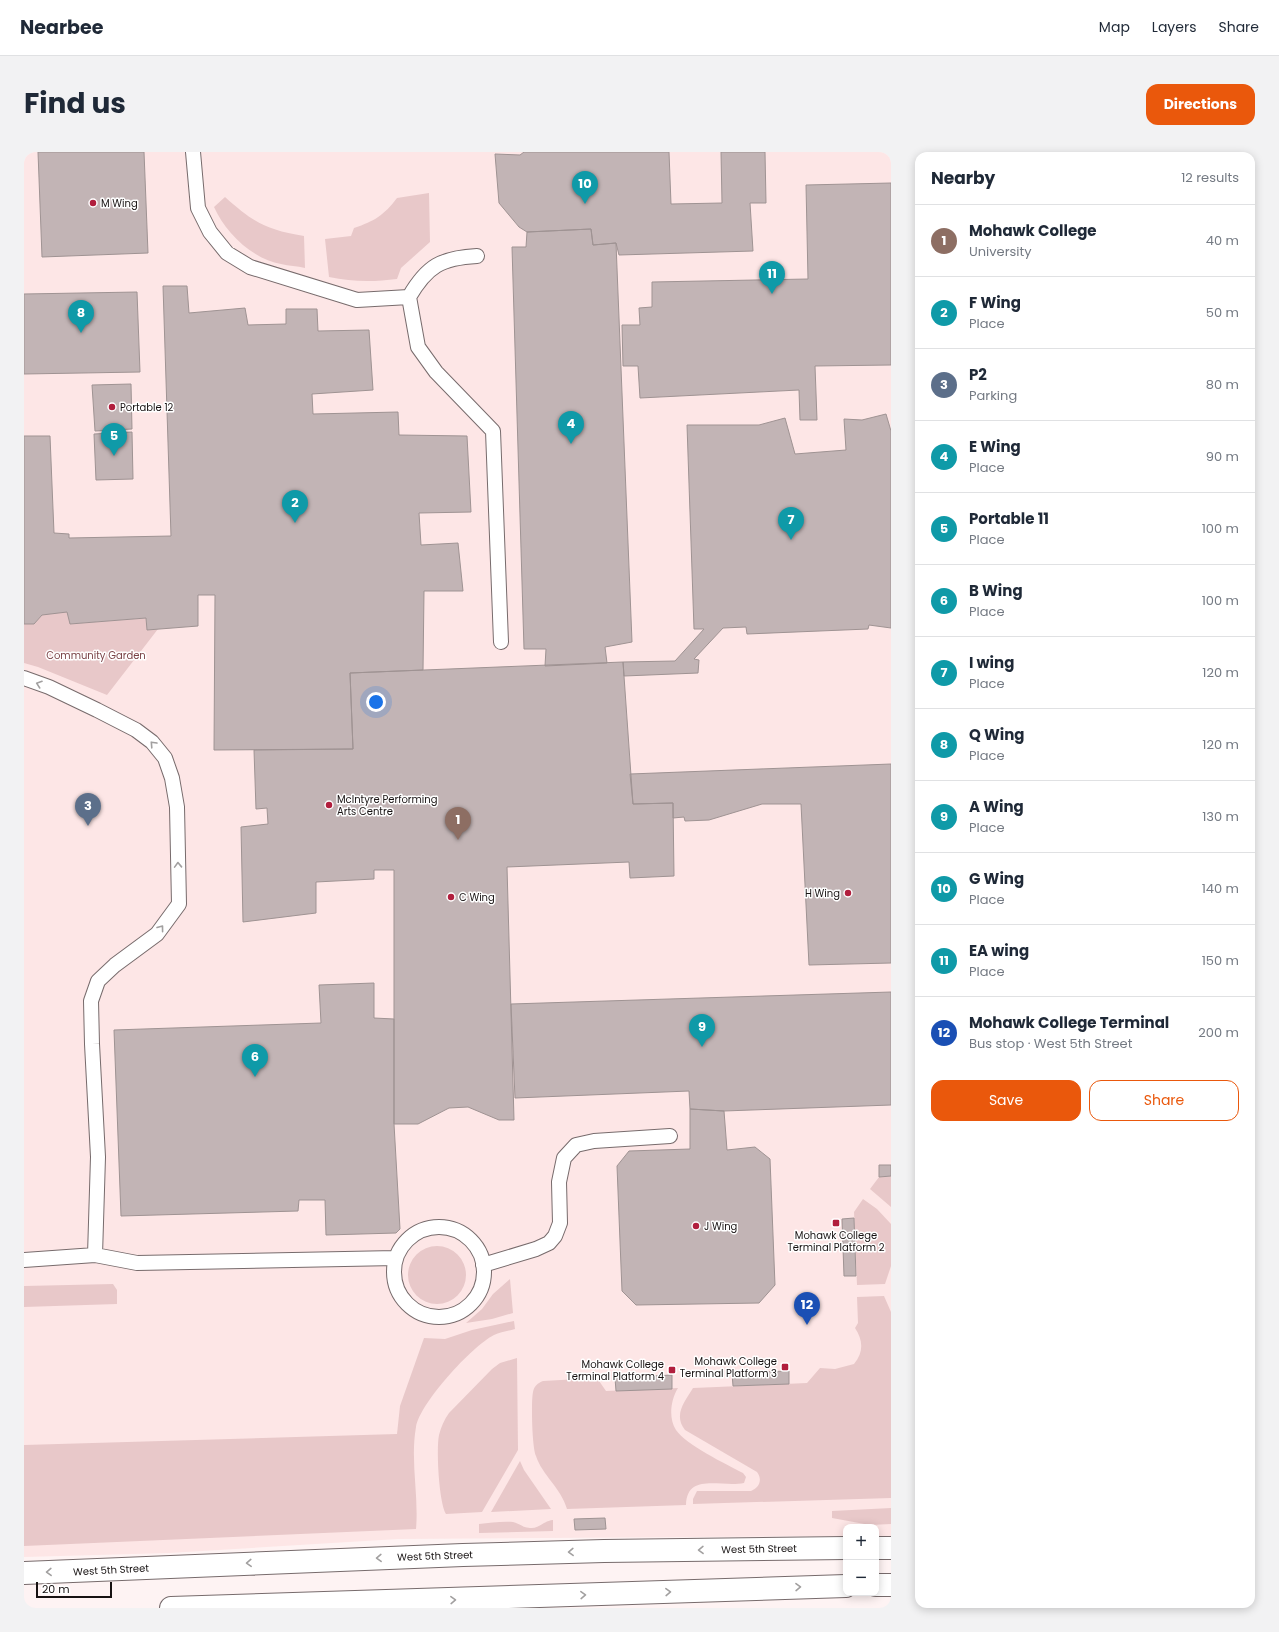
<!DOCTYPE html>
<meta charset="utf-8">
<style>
body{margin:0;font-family:Poppins,sans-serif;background:#f2f2f3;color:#1f2937}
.controls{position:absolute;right:12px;bottom:12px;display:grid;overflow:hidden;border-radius:8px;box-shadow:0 2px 10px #0003}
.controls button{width:36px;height:36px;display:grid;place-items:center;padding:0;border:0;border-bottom:1px solid #e0e1e3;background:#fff;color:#1f2937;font:20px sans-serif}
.scale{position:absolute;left:12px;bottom:10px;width:76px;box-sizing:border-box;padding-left:4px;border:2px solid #171212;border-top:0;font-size:11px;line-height:14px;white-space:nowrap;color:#171212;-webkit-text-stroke:3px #fff;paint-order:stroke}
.you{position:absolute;left:352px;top:550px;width:14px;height:14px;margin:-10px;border:3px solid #fff;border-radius:50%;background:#1a73e8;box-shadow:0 0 0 6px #1a73e833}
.badge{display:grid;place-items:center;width:26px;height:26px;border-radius:50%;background:#ea580c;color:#fff;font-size:13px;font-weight:700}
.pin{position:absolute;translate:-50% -33px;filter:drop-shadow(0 1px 2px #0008)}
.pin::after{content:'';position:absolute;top:21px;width:14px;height:12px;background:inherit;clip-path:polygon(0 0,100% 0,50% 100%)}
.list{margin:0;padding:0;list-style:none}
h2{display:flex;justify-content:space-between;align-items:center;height:52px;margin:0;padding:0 16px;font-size:17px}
h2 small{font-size:13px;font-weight:400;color:#747a83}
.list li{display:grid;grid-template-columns:26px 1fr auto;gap:12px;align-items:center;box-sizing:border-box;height:72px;padding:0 16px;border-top:1px solid #e0e1e3}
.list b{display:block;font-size:15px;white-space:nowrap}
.list p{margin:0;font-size:13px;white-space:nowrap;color:#747a83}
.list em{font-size:13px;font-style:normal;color:#747a83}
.actions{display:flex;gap:8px;padding:12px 16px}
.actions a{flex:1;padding:9px 0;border:1px solid #ea580c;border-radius:12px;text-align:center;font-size:14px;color:#ea580c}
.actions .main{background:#ea580c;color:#fff}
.map{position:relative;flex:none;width:867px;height:1456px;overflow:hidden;border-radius:12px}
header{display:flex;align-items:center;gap:24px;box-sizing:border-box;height:56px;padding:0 20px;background:#fff;border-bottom:1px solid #e0e1e3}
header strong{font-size:19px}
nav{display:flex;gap:22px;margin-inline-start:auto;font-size:14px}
.intro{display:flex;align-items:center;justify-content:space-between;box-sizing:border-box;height:96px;padding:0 24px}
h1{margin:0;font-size:28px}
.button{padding:10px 18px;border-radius:12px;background:#ea580c;color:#fff;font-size:14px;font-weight:700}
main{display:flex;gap:24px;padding:0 24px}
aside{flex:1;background:#fff;border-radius:12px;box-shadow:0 2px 10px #0003}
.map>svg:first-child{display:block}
.built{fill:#fde6e6}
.green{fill:#e8c8c9}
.building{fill:#c2b4b5;stroke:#9f9393}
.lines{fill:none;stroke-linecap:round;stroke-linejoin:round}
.service-casing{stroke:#776b6c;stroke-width:16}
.secondary-casing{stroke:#776b6c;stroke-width:24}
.service{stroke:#fff;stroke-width:14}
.secondary{stroke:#fff;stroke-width:22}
.oneway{stroke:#a2a0a0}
.poi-dot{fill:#b11e3d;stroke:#fff;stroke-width:1.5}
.labels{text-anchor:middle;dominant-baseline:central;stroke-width:3;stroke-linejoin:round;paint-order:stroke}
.poi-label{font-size:10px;fill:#171212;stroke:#fff;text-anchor:start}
.park-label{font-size:10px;fill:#7a4347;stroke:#fff}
.street-label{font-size:10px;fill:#171212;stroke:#fff}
</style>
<header>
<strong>Nearbee</strong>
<nav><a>Map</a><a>Layers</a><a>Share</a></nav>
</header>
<div class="intro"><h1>Find us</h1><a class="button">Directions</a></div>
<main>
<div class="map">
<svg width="867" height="1456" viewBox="0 0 867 1456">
<rect width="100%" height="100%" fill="#fef3f3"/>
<path class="built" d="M0 0H867V1384H852V1375H822V1384L374 1387 145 1401 0 1405Z"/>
<path class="green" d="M405 41 406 90 377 116 373 127C350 130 328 130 305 125L301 87 327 84 330 76C351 69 360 63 373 46Z
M201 45C229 70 242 78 280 84L281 116C273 114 265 114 257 112 228 107 201 80 190 55Z
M34 460H43L46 472 122 466 123 478 134 477 83 543 14 515 0 511V472H10L18 463Z
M867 1024V1055L846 1037 855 1025Z
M839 1047 853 1057 867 1072V1114L861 1132 833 1133 830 1060Z
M384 1123a29 29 0 1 1 58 0a29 29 0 1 1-58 0Z
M486 1127 489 1161 468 1167 442 1171 458 1157 469 1142Z
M89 1132 93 1138V1152L0 1155V1134Z
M860 1144 867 1160V1346L669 1352V1347L673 1339H727C735 1336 739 1328 733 1320L661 1278C649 1263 661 1249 669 1236L783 1231 796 1216 811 1217 830 1212C840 1200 839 1188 831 1176L834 1171 833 1145Z
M490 1169 491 1177C484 1179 476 1180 470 1183 448 1194 396 1251 392 1275 386 1309 395 1343 392 1377L0 1394V1293L373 1282 376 1254 400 1186 421 1187 448 1178Z
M493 1206 494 1298 458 1360 422 1362C415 1351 412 1297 415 1283 417 1275 420 1268 425 1261L468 1217 476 1211Z
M573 1226 582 1239 654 1236C647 1247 644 1266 652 1278 662 1293 702 1312 719 1321L722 1325 720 1331C698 1336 663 1320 662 1353L543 1357C537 1336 518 1323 512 1304 508 1294 507 1250 509 1240 510 1234 514 1231 519 1229Z
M496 1309 500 1318 527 1357 467 1360Z
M867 1356V1372L846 1373 808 1366V1359Z
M529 1368V1379L455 1381V1372C466 1371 478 1369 489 1370 495 1371 499 1376 506 1376 515 1377 519 1369 529 1368Z"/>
<path class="building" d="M14 0H120L124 101 18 105Z
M500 0H645L647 52 698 51 697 0H741L742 51H726L729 99 595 103 592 91 569 93 567 77 503 80 495 75 475 51 471 2 496 3Z
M867 31V213L791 214 793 268H776L775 238 616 246 614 214H599L598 173H616L615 156 628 155V130L784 127 782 33Z
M567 77 569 93 592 91 608 490 581 495 583 511 521 514 522 497H500L488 95H502L503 80Z
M139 134H163L165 161 221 156 224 173 262 172V157H293L294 179 345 178 349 238 288 242 289 262 374 260 375 283 443 284 447 360 395 361 397 393 434 391 439 439H400L399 518 326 521 329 597 190 598 191 443H174V474L123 478 122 466 46 472 43 460 18 463 10 472H0V284H26L30 381 45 382V386L147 384Z
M113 140 116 220 0 222V142Z
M107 232 108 277 71 279 68 233Z
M862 262 867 279V476L845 473 844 477 723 482 722 475 699 476 670 507 675 508 674 521 600 524 599 510 651 509 680 477H670L663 273H735L761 266 771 302 822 298 820 267 838 268Z
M108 280 109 327 72 328 70 282Z
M599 510 609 652 649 651 650 724 606 726 605 710 483 715 490 968H475L444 955 425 956 394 972H370V718H350V727L292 730V761L219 770 217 675 244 672 243 656 232 657 230 598 329 597 326 521Z
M867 612V811L785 813 777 652H738L685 668 661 669 660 665 649 666V651L609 652 606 622Z
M350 831V866L370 867V972L376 1077 372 1081 302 1083 301 1048H275L274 1059 97 1064 90 878 297 871 295 833Z
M867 840V953L700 959 666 957 665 939 491 946 487 852Z
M666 957 700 959 703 998 731 995 746 1007 751 1133 735 1151 612 1153 598 1139 593 1014 605 999 666 997Z
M855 1013H867V1024L855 1025Z
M830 1066 832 1124H820L818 1067Z
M765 1219V1232L709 1234 708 1221Z
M648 1223V1237L592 1239 591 1226Z
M581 1366 582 1377 551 1378 550 1367Z"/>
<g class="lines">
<g class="service-casing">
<path id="service" d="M169 0 174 56 186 80 203 101 226 115 333 148 385 145 394 195 412 220 469 279 477 490
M385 145C403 114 417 106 453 104
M0 526 25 535 73 558 112 578 128 590 141 606 148 626 153 655 155 752 133 782 91 813 74 829 67 849 68 892 74 1005 71 1103
M370 1120a45 45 0 1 1 90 0a45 45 0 1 1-90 0Z
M0 1108 71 1103 113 1111 372 1106
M459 1113 512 1097 525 1091 531 1084 536 1071 535 1030 540 1006 552 993 570 989 646 984"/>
</g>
<g class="secondary-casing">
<path id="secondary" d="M852 1396H867
M0 1421 439 1403 580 1399 822 1396
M852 1433H867
M147 1456 822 1434"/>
</g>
<use href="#service" class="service"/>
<use href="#secondary" class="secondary"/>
</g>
<defs><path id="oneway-chevron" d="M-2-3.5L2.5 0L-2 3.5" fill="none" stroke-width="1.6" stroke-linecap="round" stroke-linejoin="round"/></defs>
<g class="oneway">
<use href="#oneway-chevron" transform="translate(15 532) rotate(-161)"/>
<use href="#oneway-chevron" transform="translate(129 592) rotate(-133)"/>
<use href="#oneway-chevron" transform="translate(154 713) rotate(-92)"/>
<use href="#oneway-chevron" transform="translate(137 776) rotate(-53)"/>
<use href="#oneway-chevron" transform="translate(677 1398) rotate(179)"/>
<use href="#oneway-chevron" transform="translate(547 1400) rotate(178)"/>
<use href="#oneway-chevron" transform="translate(355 1406) rotate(178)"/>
<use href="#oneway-chevron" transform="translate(225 1411) rotate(177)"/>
<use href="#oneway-chevron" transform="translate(25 1420) rotate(178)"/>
<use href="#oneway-chevron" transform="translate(774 1435) rotate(-1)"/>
<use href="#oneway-chevron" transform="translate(644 1440) rotate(-2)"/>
<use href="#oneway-chevron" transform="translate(559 1443) rotate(-2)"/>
<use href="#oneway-chevron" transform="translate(429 1448) rotate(-2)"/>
</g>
<g class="poi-dot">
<circle cx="69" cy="51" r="4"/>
<circle cx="88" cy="255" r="4"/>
<circle cx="305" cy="653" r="4"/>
<circle cx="824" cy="741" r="4"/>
<circle cx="427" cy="745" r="4"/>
<rect x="808" y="1067" width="8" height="8" rx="2"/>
<circle cx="672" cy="1074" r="4"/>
<rect x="757" y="1211" width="8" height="8" rx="2"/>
<rect x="644" y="1214" width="8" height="8" rx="2"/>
</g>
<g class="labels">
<g class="poi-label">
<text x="77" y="51">M Wing</text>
<text x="96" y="255">Portable 12</text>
<text x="313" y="647">McIntyre Performing<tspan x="313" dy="12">Arts Centre</tspan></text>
<text x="816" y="741" text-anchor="end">H Wing</text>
<text x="435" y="745">C Wing</text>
<text x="680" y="1074">J Wing</text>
<text x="812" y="1083" text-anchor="middle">Mohawk College<tspan x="812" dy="12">Terminal Platform 2</tspan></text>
<text x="753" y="1209" text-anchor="end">Mohawk College<tspan x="753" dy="12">Terminal Platform 3</tspan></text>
<text x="640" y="1212" text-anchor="end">Mohawk College<tspan x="640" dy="12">Terminal Platform 4</tspan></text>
</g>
<g class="park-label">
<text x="72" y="503">Community Garden</text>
</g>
<g class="street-label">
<text transform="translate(735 1397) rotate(-1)">West 5th Street</text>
<text transform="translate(411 1404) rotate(-2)">West 5th Street</text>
<text transform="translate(87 1418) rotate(-3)">West 5th Street</text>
</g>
</g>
</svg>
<div class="controls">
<button>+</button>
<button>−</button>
</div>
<div class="scale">20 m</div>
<div class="you"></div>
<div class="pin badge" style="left:434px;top:688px;background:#8d6e63">1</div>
<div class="pin badge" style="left:271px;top:371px;background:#0f9aa8">2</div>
<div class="pin badge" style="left:64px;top:674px;background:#5c6f8a">3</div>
<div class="pin badge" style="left:547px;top:292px;background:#0f9aa8">4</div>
<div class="pin badge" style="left:90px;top:304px;background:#0f9aa8">5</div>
<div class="pin badge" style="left:231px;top:925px;background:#0f9aa8">6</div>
<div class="pin badge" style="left:767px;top:388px;background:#0f9aa8">7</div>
<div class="pin badge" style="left:57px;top:181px;background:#0f9aa8">8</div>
<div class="pin badge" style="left:678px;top:895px;background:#0f9aa8">9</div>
<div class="pin badge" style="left:561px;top:52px;background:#0f9aa8">10</div>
<div class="pin badge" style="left:748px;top:142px;background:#0f9aa8">11</div>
<div class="pin badge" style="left:783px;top:1173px;background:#1a4fb4">12</div>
</div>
<aside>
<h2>Nearby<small>12 results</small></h2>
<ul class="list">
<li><span class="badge" style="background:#8d6e63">1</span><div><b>Mohawk College</b><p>University</p></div><em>40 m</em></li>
<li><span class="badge" style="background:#0f9aa8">2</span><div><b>F Wing</b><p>Place</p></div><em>50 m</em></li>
<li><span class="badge" style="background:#5c6f8a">3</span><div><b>P2</b><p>Parking</p></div><em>80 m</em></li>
<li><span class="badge" style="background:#0f9aa8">4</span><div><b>E Wing</b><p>Place</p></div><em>90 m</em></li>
<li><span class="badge" style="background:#0f9aa8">5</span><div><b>Portable 11</b><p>Place</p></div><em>100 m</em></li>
<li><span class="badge" style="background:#0f9aa8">6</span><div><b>B Wing</b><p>Place</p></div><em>100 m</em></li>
<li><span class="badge" style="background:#0f9aa8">7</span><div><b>I wing</b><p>Place</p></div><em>120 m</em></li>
<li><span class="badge" style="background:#0f9aa8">8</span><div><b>Q Wing</b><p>Place</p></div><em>120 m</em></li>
<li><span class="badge" style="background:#0f9aa8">9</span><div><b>A Wing</b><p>Place</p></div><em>130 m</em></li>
<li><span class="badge" style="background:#0f9aa8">10</span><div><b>G Wing</b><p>Place</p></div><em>140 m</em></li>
<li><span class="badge" style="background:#0f9aa8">11</span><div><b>EA wing</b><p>Place</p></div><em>150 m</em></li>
<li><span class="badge" style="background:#1a4fb4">12</span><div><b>Mohawk College Terminal</b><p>Bus stop · West 5th Street</p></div><em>200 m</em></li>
</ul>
<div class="actions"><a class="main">Save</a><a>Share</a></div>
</aside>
</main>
